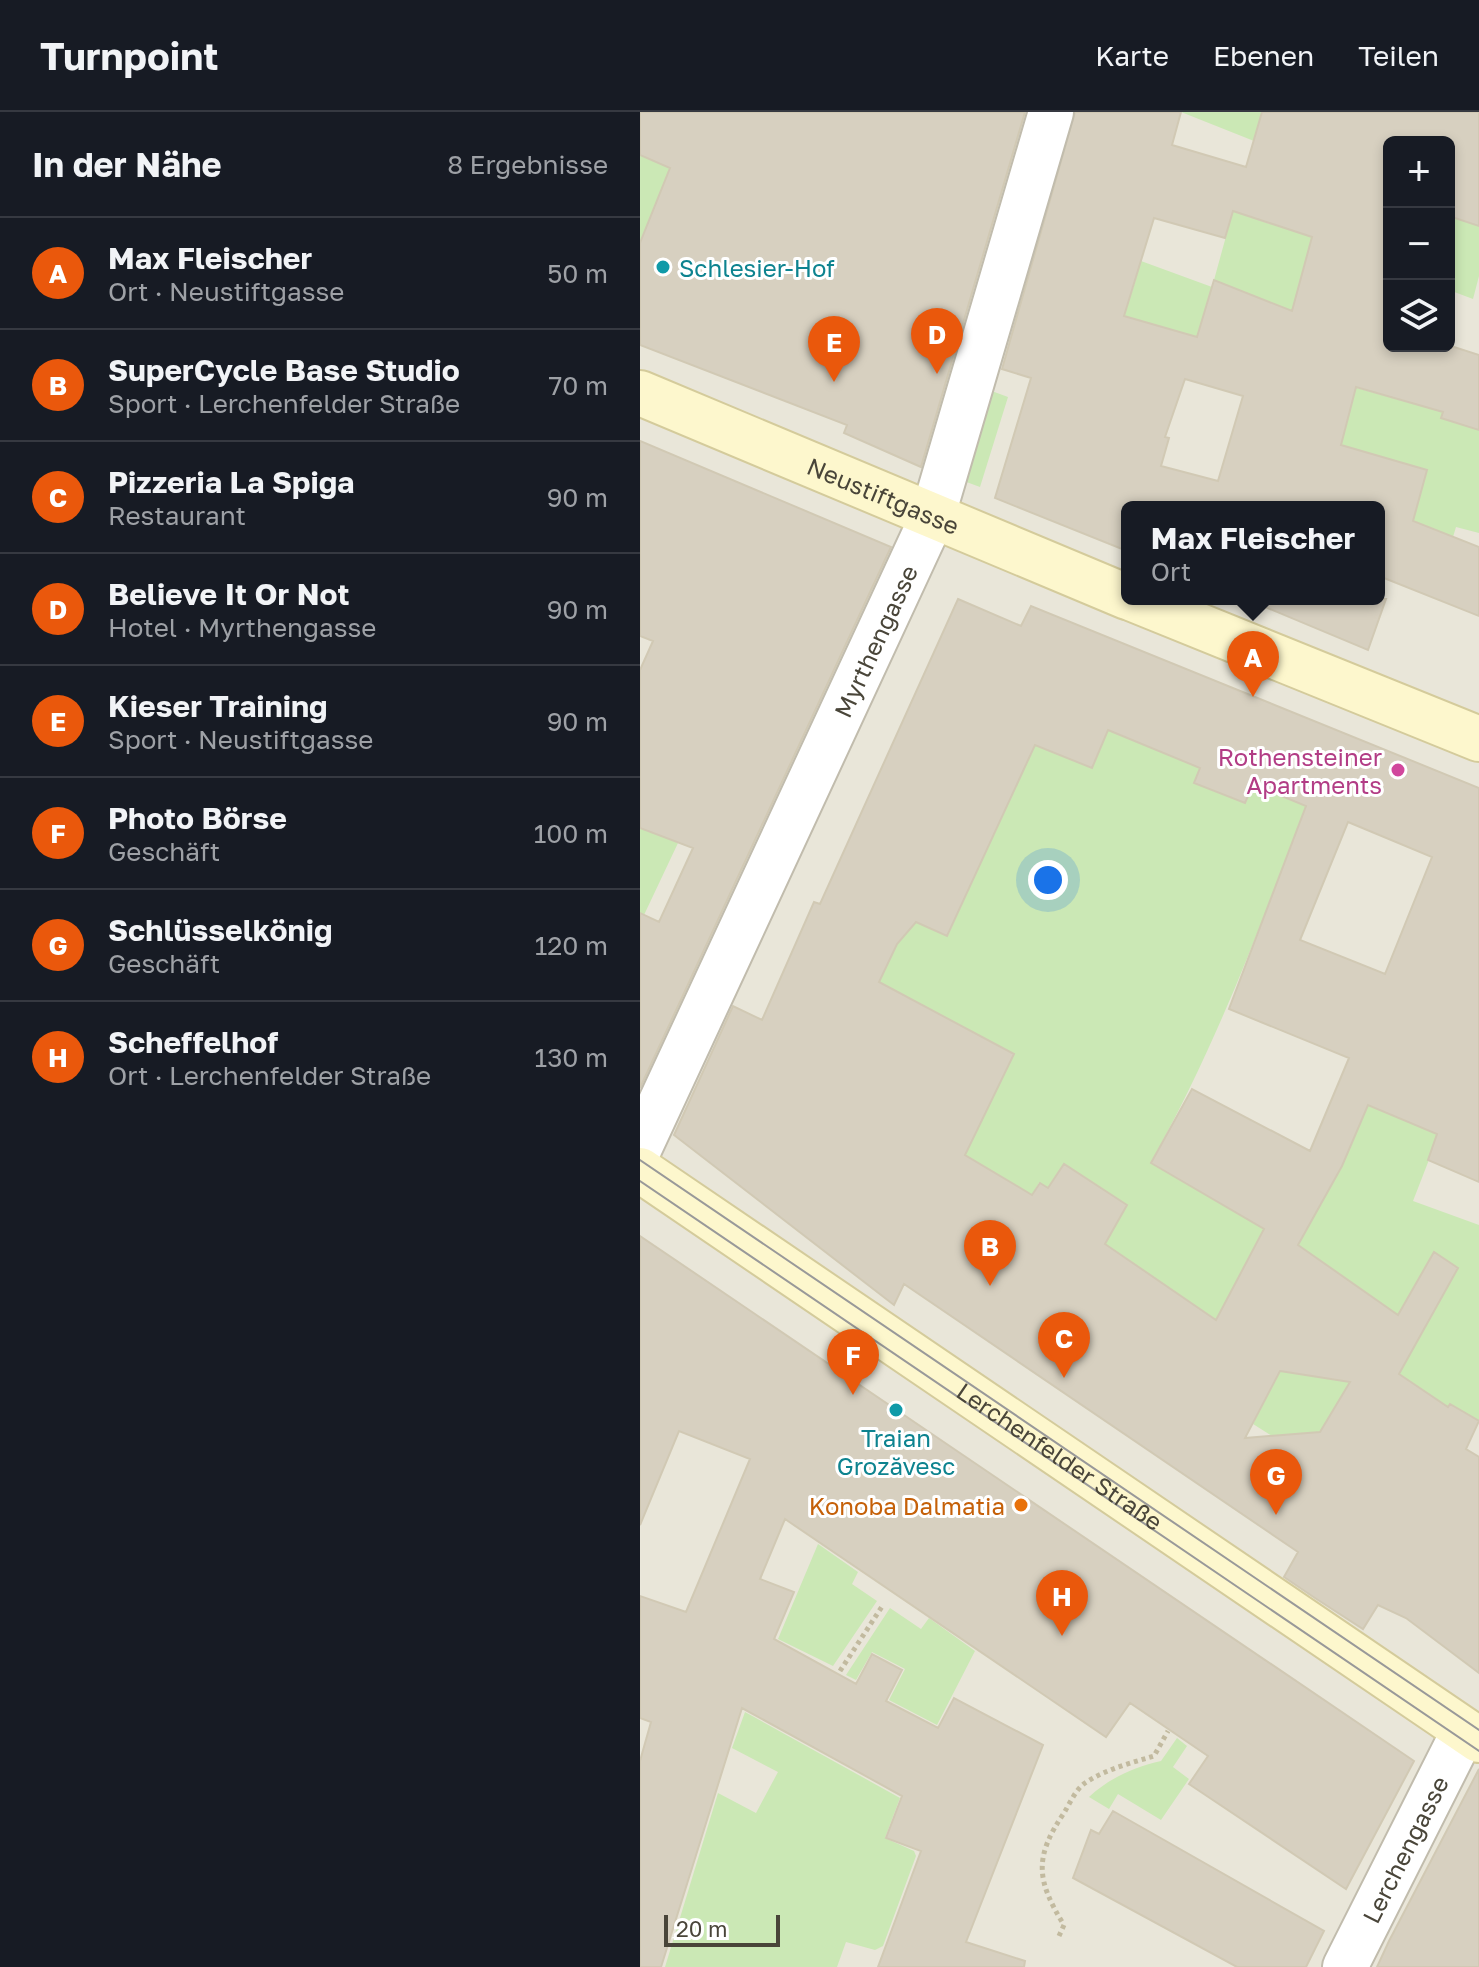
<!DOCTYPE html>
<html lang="de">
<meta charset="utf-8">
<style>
body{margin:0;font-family:"Golos Text",sans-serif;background:#20242c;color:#f1f3f6}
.controls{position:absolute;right:24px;top:24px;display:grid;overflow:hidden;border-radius:12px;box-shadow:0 4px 12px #0003}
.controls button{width:72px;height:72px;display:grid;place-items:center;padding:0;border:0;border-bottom:2px solid #363941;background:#171b24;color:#f1f3f6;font:40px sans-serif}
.scale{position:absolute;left:24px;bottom:20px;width:116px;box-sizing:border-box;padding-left:8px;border:4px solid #494539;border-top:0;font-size:22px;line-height:28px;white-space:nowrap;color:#494539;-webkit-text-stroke:6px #fff;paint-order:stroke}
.you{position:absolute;left:408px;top:768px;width:28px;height:28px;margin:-20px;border:6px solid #fff;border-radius:50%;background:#1a73e8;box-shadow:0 0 0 12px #1a73e833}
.badge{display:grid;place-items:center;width:52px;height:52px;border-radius:50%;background:#ea580c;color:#fff;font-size:26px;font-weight:700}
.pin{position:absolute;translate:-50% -66px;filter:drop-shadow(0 2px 4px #0008)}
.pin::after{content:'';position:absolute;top:42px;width:28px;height:24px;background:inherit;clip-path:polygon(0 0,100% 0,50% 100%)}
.popup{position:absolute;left:481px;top:389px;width:264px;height:104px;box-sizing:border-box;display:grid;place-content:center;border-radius:12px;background:#171b24;filter:drop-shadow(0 2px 6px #0005);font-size:26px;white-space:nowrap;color:#9ea1a6}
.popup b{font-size:30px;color:#f1f3f6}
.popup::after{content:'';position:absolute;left:50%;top:100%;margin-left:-16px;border:16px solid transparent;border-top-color:#171b24}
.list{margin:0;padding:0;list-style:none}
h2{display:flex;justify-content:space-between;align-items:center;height:104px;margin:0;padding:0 32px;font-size:34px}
h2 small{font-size:26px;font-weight:400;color:#9ea1a6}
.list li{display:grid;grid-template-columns:52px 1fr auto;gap:24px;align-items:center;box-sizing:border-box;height:112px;padding:0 32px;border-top:2px solid #363941}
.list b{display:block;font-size:30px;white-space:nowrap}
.list p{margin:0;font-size:26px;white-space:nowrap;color:#9ea1a6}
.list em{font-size:26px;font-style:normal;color:#9ea1a6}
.icon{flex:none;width:44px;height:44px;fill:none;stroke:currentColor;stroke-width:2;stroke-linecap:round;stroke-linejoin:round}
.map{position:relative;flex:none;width:839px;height:1855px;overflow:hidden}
header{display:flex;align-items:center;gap:48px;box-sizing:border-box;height:112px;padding:0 40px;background:#171b24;border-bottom:2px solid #363941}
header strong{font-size:38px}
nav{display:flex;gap:44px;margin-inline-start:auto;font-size:28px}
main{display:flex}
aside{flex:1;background:#171b24}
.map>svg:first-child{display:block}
.residential{fill:#e9e6d9;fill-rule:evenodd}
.green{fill:#cbe8b5}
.building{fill:#d7d0c0;stroke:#d1c9b4;stroke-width:2;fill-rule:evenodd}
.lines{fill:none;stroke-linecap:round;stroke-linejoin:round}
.street-casing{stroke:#c1bcad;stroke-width:48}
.secondary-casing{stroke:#d4cb9b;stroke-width:48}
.path{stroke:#c2ba9f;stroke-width:5;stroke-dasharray:4 4;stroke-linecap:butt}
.street{stroke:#fff;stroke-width:44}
.secondary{stroke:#fdf7cd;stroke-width:44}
.tram{stroke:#999;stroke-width:2}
.culture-dot{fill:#0f9aa8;stroke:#fff;stroke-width:3}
.hotel-dot{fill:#d1479c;stroke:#fff;stroke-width:3}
.food-dot{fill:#e8710a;stroke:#fff;stroke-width:3}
.labels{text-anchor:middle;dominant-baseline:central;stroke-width:6;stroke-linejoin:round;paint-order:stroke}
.culture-label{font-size:24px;fill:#0d838f;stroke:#fff;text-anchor:start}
.street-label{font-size:24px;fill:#494539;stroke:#fff}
.hotel-label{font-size:24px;fill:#b23c85;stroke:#fff;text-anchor:end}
.food-label{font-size:24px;fill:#c56008;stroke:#fff;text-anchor:end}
</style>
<header>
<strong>Turnpoint</strong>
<nav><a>Karte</a><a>Ebenen</a><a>Teilen</a></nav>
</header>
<main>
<aside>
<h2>In der Nähe<small>8 Ergebnisse</small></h2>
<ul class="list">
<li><span class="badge">A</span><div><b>Max Fleischer</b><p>Ort · Neustiftgasse</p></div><em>50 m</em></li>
<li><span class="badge">B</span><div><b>SuperCycle Base Studio</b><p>Sport · Lerchenfelder Straße</p></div><em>70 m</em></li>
<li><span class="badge">C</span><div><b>Pizzeria La Spiga</b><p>Restaurant</p></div><em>90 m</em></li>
<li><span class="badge">D</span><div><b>Believe It Or Not</b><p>Hotel · Myrthengasse</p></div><em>90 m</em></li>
<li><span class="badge">E</span><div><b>Kieser Training</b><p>Sport · Neustiftgasse</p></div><em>90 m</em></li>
<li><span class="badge">F</span><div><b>Photo Börse</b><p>Geschäft</p></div><em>100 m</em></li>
<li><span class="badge">G</span><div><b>Schlüsselkönig</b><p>Geschäft</p></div><em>120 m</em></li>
<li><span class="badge">H</span><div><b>Scheffelhof</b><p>Ort · Lerchenfelder Straße</p></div><em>130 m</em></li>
</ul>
</aside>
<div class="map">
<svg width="839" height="1855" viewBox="0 0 839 1855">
<rect width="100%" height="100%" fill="#f5f3eb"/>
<path class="residential" d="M0 0H839V1855H0ZM749 30H809V234H749ZM487 395H739V487H487Z"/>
<path class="green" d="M541 0H622L614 29Z
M0 43 30 55 83 92 26 67 0 131Z
M636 90H682L652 199 574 168 593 99 630 112Z
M809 104 839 114V164L833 187 809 178Z
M501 149 572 175 557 225 484 204 468 255 455 167 492 180Z
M696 228 717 276 803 300 802 306 839 318V421L816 415 813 425 773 409 787 358 701 333Z
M349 278 368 285 340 375 321 368Z
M474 605 560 656 555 671 604 691 613 672 666 694C620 816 575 936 511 1050L624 1117 605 1227 497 1154 464 1201 430 1193 486 1093 425 1053 408 1076 399 1071 392 1083 325 1043 373 942 235 876 270 807 308 823 395 633 452 656Z
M0 706 24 717 22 724 38 731 4 803 0 801Z
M728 993 799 1022 773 1089 839 1113V1309L810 1292 728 1435 759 1262 818 1156 794 1140 758 1203 658 1133 702 1054Z
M655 1223 660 1249 670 1264 688 1267 715 1262 672 1334 645 1332 613 1312 620 1298 614 1294Z
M178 1432 218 1460 212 1472 237 1489 193 1554 138 1527Z
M250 1496 281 1517 289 1506 335 1539 297 1613 249 1588 265 1557 232 1540 216 1568 206 1563Z
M105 1600 260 1686 245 1726 274 1739 276 1744 243 1834 235 1838 206 1830 197 1855H25L78 1681 116 1701 138 1660 92 1636Z
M537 1626 547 1634 533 1655 549 1667 521 1708 478 1682 469 1697 449 1685C469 1666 495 1655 521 1649Z"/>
<path class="building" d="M0 0H385L281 355 204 321 207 313 0 233V131L30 56 0 43Z
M435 0H541L532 33 606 55 622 0H839V114L809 104V30H749V234H811L839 243V318L801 306 803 300 716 275 701 333 787 358 773 409 839 435V504L739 464V395H487V439L355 386 391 266 362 257ZM593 99 672 125 652 199 574 168 557 225 484 204 514 106 585 126ZM545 267 603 284 578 369 521 354 529 326 525 325Z
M0 329 251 435 0 976V801L19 810 53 736 0 716V558L13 529 0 524Z
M318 487 381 514 391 494 839 676V1070L788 1048 797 1022 728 993 702 1054 658 1133 758 1203 794 1140 818 1156 759 1262 808 1295 810 1292 839 1309 826 1337 839 1345V1561L766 1506 738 1493 723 1517 675 1486 644 1465 658 1440 264 1172 254 1193 34 1023 93 894 122 908 174 790 180 792ZM468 618 560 656 554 671 605 691 613 672 666 694 589 897 709 946 670 1039 552 977 511 1051 624 1117 576 1208 465 1132 487 1093 424 1052 408 1076 400 1071 392 1083 325 1043 374 942 239 870 257 832 276 810 307 824 395 633 452 656ZM708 710 792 745 745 862 660 828ZM640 1259 710 1270 680 1320 605 1326Z
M606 487H746L728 538Z
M0 1124 774 1649 706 1777 549 1672 568 1644 490 1591 466 1625 145 1407 120 1467 154 1480 134 1527 216 1572 232 1542 262 1558 246 1589 298 1616 314 1586 403 1633 326 1830 385 1849 384 1855H238L281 1739 246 1726 262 1684 102 1596 21 1855H0V1649L11 1610 0 1606V1484L46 1500 110 1347 39 1319 0 1413Z
M839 1657V1855H737L749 1829Z
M473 1699 684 1819 666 1855H597L433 1766 451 1718 459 1722Z"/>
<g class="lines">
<g class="street-casing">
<g id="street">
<path id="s1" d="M0 1035 292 406 411 0"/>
<path id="s2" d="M705 1855 824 1619"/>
</g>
</g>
<g class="secondary-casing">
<g id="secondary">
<path id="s3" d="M0 281 487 485"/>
<path d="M493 487 839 627"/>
<path id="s4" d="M0 1058 839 1628"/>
</g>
</g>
<path class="path" d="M200 1559 243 1493
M419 1824 424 1813C396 1768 394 1745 424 1701 430 1691 436 1677 445 1671 466 1657 491 1651 514 1644L528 1619"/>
<use href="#street" class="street"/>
<use href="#secondary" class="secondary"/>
<path class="tram" d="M0 1048 839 1618
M0 1069 839 1639"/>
</g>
<g class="culture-dot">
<circle cx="23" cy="155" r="8"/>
<circle cx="256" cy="1298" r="8"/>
</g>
<circle class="hotel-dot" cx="758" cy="658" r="8"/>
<circle class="food-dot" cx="381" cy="1393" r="8"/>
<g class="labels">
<g class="culture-label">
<text x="39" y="155">Schlesier-Hof</text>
<text x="256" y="1325" text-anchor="middle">Traian<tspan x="256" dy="28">Grozăvesc</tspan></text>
</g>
<g class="street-label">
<text stroke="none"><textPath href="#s3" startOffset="264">Neustiftgasse</textPath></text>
<text stroke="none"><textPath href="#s1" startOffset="558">Myrthengasse</textPath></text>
<text stroke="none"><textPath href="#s4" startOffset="508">Lerchenfelder Straße</textPath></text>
<text stroke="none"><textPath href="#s2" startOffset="132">Lerchengasse</textPath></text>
</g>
<g class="hotel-label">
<text x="742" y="644">Rothensteiner<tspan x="742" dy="28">Apartments</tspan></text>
</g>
<g class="food-label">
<text x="365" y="1393">Konoba Dalmatia</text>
</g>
</g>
</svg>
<div class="controls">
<button>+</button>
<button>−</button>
<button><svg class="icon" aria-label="layers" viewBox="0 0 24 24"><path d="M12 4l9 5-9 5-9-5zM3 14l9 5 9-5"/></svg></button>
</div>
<div class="scale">20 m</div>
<div class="you"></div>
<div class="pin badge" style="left:613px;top:585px">A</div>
<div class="popup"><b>Max Fleischer</b>Ort</div>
<div class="pin badge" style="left:350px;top:1174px">B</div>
<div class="pin badge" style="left:424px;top:1266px">C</div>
<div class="pin badge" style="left:297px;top:262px">D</div>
<div class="pin badge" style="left:194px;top:270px">E</div>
<div class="pin badge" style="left:213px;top:1283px">F</div>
<div class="pin badge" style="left:636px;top:1403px">G</div>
<div class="pin badge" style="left:422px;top:1524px">H</div>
</div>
</main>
